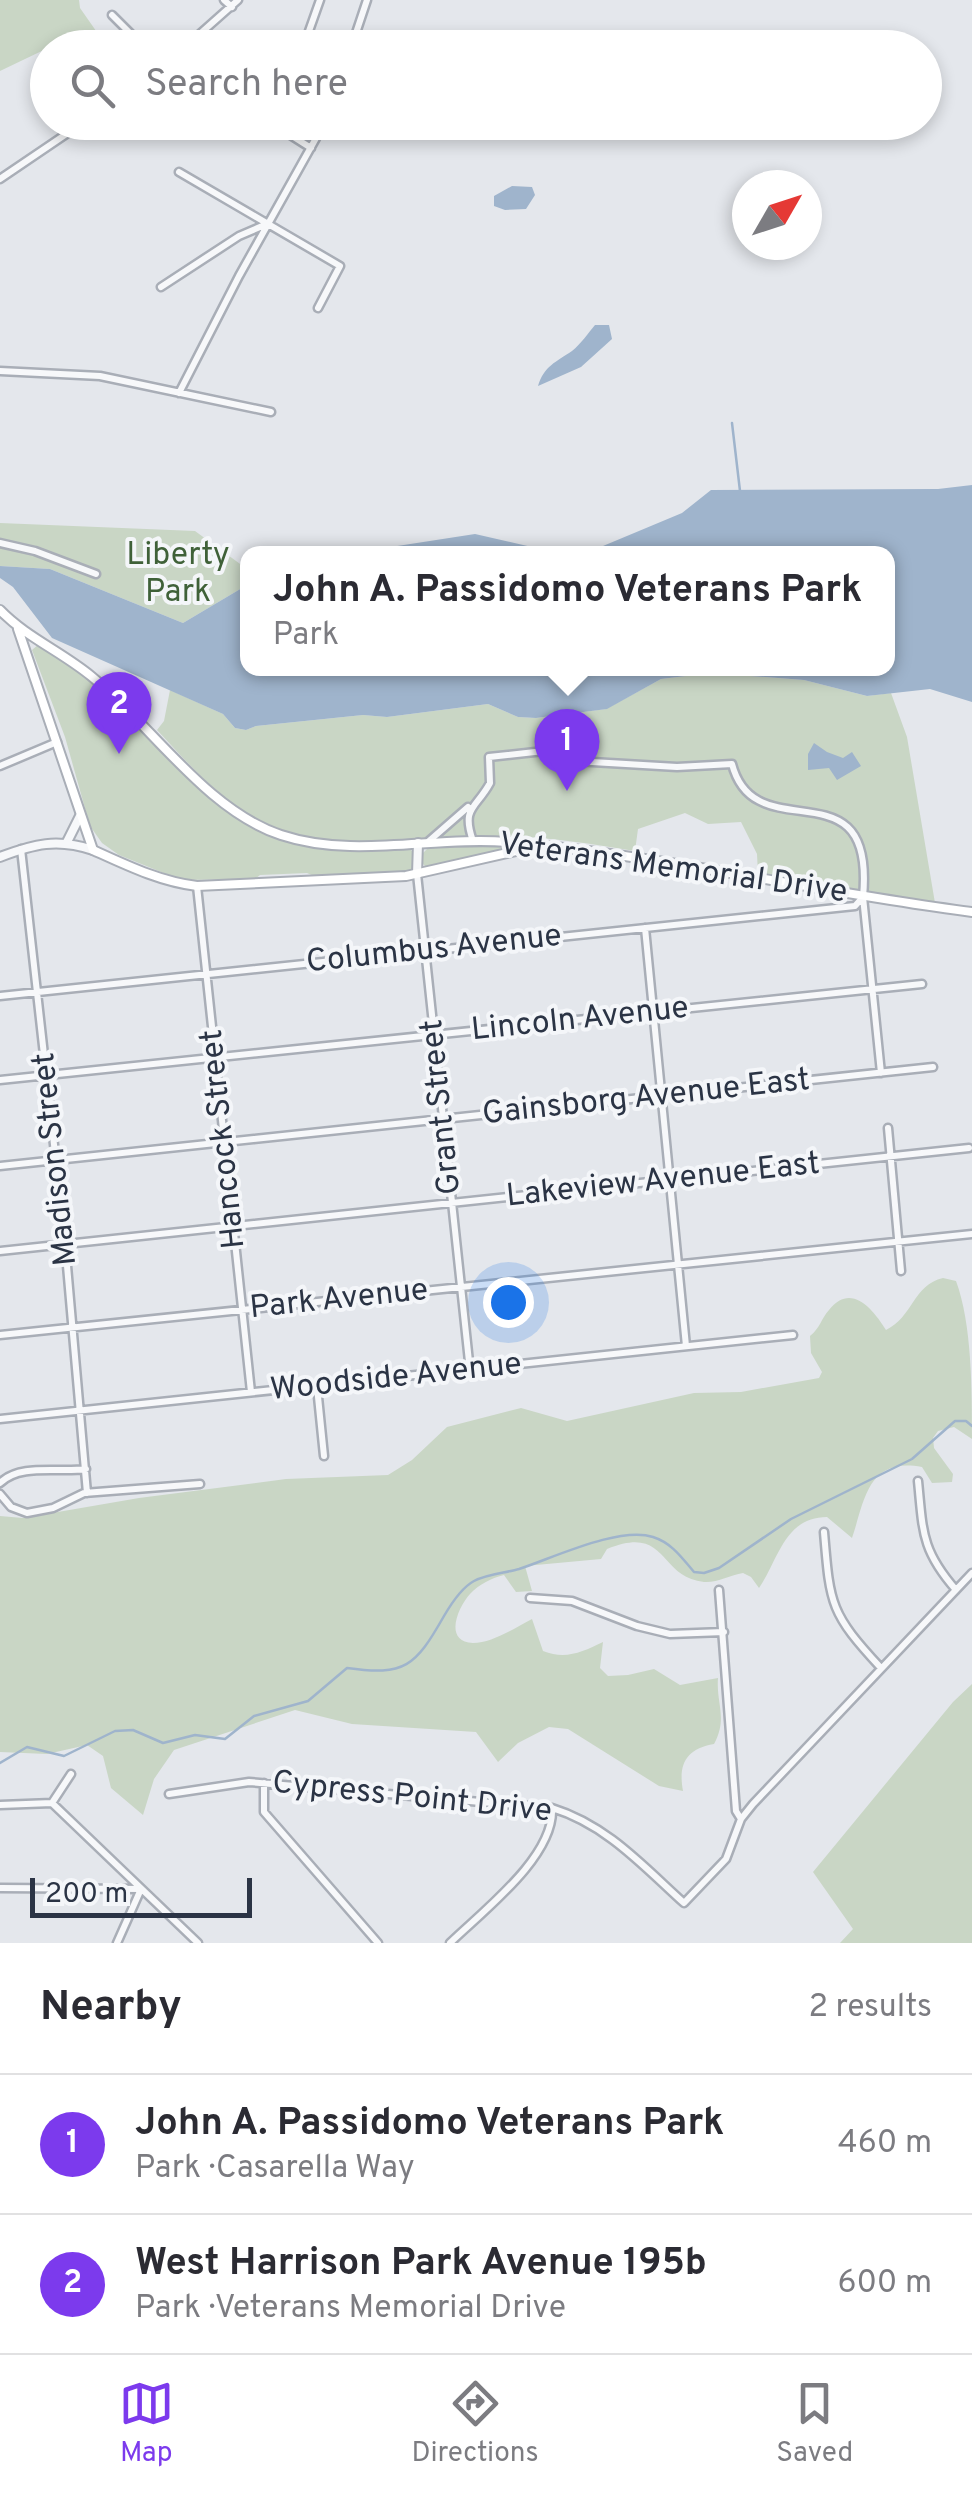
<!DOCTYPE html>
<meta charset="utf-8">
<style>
body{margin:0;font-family:Overpass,sans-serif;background:#f2f2f3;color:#2b2b33}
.compass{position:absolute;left:732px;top:170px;width:90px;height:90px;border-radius:50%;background:#fff;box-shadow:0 5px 15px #0003;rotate:51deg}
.scale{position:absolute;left:30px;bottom:25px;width:222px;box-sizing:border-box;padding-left:10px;border:5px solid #2b3445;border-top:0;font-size:28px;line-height:35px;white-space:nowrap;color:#2b3445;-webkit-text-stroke:8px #f4f6f9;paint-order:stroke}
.you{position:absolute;left:508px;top:1302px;width:35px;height:35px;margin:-25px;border:8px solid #fff;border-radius:50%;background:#1a73e8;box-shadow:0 0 0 15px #1a73e833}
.badge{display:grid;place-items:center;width:65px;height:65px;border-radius:50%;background:#7c3aed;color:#fff;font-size:32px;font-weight:700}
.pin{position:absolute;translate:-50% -82px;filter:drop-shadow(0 2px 5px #0008)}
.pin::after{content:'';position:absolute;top:52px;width:35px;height:30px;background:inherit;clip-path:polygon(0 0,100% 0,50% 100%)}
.popup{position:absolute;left:240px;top:546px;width:655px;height:130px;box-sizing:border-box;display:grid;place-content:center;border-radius:20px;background:#fff;filter:drop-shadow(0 2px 8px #0005);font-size:32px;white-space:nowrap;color:#7c7c81}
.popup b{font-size:38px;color:#2b2b33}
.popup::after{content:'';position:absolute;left:50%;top:100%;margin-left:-20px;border:20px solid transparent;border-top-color:#fff}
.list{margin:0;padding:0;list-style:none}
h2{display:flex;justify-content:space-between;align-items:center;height:130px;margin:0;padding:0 40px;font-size:42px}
h2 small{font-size:32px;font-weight:400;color:#7c7c81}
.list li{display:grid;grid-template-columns:65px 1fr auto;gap:30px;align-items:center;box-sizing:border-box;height:140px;padding:0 40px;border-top:2px solid #e1e1e2}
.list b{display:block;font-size:38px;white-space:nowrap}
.list p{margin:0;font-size:32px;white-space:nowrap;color:#7c7c81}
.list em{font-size:32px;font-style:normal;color:#7c7c81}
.icon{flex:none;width:55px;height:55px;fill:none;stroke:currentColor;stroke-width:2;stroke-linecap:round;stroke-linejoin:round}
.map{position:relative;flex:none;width:972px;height:1943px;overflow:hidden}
.search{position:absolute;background:#fff;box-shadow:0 5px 15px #0003;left:30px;right:30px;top:30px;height:110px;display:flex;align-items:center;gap:25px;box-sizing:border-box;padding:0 35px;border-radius:55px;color:#7c7c81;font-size:38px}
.sheet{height:410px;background:#fff}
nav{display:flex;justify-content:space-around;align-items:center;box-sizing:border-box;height:140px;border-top:2px solid #e1e1e2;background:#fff;font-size:28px;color:#7c7c81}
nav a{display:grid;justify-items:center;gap:5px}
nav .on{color:#7c3aed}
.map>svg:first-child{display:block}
.green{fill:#c9d6c5}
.water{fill:#9fb4cc}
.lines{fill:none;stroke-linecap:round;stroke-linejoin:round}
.stream{stroke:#9fb4cc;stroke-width:2.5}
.minor-casing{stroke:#a9aeb7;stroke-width:11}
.tertiary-casing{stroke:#a9aeb7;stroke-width:12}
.secondary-casing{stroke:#a9aeb7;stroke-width:12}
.minor{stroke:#f7f8fa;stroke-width:6}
.tertiary{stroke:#f7f8fa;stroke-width:8}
.secondary{stroke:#fff;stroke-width:8}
.labels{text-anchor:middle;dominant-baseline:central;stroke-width:8;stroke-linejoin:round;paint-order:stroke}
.park-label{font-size:32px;fill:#3f6138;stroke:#f4f6f9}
.street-label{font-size:32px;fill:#2b3445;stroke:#f4f6f9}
</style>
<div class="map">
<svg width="972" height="1943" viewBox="0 0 972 1943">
<rect width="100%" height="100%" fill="#e4e7ec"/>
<path class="green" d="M0 0H79L80 8 101 38 48 48 0 71Z
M0 523 195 531 247 569V585L183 623 50 569 0 566Z
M39 644 102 690 225 808C285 852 339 848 409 848L414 853 413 868 410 871 314 876 307 873 260 875 255 879 181 880 119 855 102 843 90 826 65 737 32 650Z
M711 673 804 680 867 696 891 693 907 737 935 903 758 874 757 854 741 822 708 824 685 813 638 829 635 851C588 843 540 836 492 836 417 836 329 856 259 820 219 800 187 762 157 730L164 721 170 690 223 714 235 728 246 730 256 726 363 715 387 717 488 704 518 717 536 718 606 709 661 679Z
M481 845 507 848 426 867 423 864V853L430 846Z
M943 1278 956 1281C972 1324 972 1390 972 1439L954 1427 938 1431 933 1438 934 1448 953 1474 952 1482 932 1483 922 1467C867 1457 865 1500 852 1538L827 1517C784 1517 778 1561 759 1588L751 1577 743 1573C730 1575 717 1583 704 1582 657 1577 669 1524 607 1549L601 1559 525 1566 532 1591 516 1592 504 1575C492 1578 479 1584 470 1594 458 1607 443 1642 473 1643 492 1643 515 1628 532 1619L543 1651C566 1660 582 1652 603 1642L600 1668 608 1676 628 1675 654 1669 680 1685 718 1678C716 1704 728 1718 714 1744 686 1749 678 1764 683 1791L659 1786 568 1729 549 1727 518 1743 498 1762 476 1732 352 1724 295 1710 174 1750 154 1779 143 1815 111 1788 103 1756 87 1745 47 1754 0 1752V1516L23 1518 139 1498 286 1479 388 1475 412 1460 447 1427 521 1408 567 1421 694 1393 741 1392 819 1378 822 1372 811 1353 810 1336C820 1328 821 1319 829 1310 851 1282 873 1309 886 1330 913 1317 913 1285 943 1278Z
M972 1684V1943H840L853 1929 813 1872 953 1702Z"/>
<path class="water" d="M512 186 532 187 535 195 526 209 505 210 494 206V196Z
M595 325H609L612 339 581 367 538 386C544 366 556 362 572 351 581 344 588 333 595 325Z
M972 485V702L930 689 867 696 804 680 711 673 661 679 607 709 536 718 518 717 488 704 387 717 363 715 256 726 246 730 235 728 223 714 52 638 13 587 0 578V566L50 569 183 623 247 585V668H887V554L352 553 475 534 549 551 603 546 682 513 711 490 938 489Z
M814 743 827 752 843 758 852 752 861 766 837 780 829 768 808 770V754Z"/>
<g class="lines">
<path class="stream" d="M732 423 740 491
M0 1763 27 1747 64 1756 115 1731 133 1730 163 1743 195 1735 225 1739 254 1716 308 1701 347 1668C405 1676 415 1667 444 1616 451 1604 461 1588 474 1581 487 1574 505 1573 519 1569 553 1558 619 1526 653 1537 672 1543 682 1558 694 1572L704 1573 719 1568 791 1519 912 1459 955 1421H966L972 1426"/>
<g class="minor-casing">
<path id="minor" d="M224 0 232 7
M112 15 145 48
M184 48 238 0
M303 48 320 0
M351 48 367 0
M270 122 311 148
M179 172 340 266 318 308
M0 179 84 122
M161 287 239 236 267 224
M0 371 100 376 271 412
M179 393 239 276 325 122
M0 543 35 551 96 574
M0 766 57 742
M429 841 468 807
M473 841C461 807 476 809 490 783L489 757 571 748 575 761 677 767 732 764C755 853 876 760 863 897L881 1073
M21 849 65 1243 87 1493
M417 874 470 1371
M197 886 251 1392
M645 928 686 1346
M0 996 855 906 863 897
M0 1080 922 984
M888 1128 901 1271
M0 1166 933 1067
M0 1251 969 1148
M0 1335 972 1234
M317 1387 324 1456
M0 1419 793 1335
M918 1481C923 1531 921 1550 956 1590
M0 1483C20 1463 59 1473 86 1469
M0 1494 11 1507 27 1513 53 1508 84 1493 200 1484
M824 1532C830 1605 830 1613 881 1668
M719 1590 736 1811 741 1819
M530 1598 572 1601 637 1626 670 1634 724 1632
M264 1783V1812L378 1943
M169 1794 249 1782 552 1808C607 1825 643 1866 684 1903L726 1859 741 1819 753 1804 972 1573
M52 1803 71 1774
M0 1805 52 1803 198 1943
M0 1888 141 1889 117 1943
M450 1943C483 1911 554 1857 552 1809"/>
</g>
<g class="tertiary-casing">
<path id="tertiary" d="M67 842 80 816
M0 857C34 844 57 838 93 850
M417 874 418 843"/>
</g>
<g class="secondary-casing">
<path id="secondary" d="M0 610C26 637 62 652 91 676 152 726 206 810 281 835 353 859 434 836 508 842 664 856 817 892 972 912
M18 629 93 850C126 865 161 882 197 886L406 876 529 848"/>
</g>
<use href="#minor" class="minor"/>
<use href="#tertiary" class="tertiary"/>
<use href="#secondary" class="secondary"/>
</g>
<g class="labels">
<g class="park-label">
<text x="178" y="556">Liberty<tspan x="178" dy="37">Park</tspan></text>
</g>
<g class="street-label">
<text transform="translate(673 869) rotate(8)">Veterans Memorial Drive</text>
<text transform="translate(434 950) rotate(-6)">Columbus Avenue</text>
<text transform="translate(580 1020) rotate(-6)">Lincoln Avenue</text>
<text transform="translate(646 1098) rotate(-6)">Gainsborg Avenue East</text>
<text transform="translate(442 1107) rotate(-96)">Grant Street</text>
<text transform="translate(224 1139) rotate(-96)">Hancock Street</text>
<text transform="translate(56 1159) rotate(-96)">Madison Street</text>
<text transform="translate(663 1181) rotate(-6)">Lakeview Avenue East</text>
<text transform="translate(339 1300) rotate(-6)">Park Avenue</text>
<text transform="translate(396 1378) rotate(-6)">Woodside Avenue</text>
<text transform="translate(412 1798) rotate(6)">Cypress Point Drive</text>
</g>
</g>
</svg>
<svg class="compass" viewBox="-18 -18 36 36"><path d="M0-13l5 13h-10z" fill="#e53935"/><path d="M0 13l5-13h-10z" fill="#7c7c81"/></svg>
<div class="scale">200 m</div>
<div class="you"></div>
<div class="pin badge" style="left:567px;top:791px">1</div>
<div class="popup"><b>John A. Passidomo Veterans Park</b>Park</div>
<div class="pin badge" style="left:119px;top:754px">2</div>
<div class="search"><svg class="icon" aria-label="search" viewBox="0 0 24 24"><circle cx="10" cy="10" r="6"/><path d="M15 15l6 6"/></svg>Search here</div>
</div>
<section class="sheet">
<h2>Nearby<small>2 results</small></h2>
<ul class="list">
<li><span class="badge">1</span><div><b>John A. Passidomo Veterans Park</b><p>Park · Casarella Way</p></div><em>460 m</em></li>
<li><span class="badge">2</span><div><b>West Harrison Park Avenue 195b</b><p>Park · Veterans Memorial Drive</p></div><em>600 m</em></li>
</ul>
</section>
<nav>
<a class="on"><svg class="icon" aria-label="map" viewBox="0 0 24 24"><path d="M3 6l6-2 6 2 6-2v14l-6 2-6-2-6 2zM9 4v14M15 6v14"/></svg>Map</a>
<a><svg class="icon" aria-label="directions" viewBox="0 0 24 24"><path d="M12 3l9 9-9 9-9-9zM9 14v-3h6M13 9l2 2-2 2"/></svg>Directions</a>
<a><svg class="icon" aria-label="saved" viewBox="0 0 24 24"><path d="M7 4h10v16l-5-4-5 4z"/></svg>Saved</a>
</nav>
